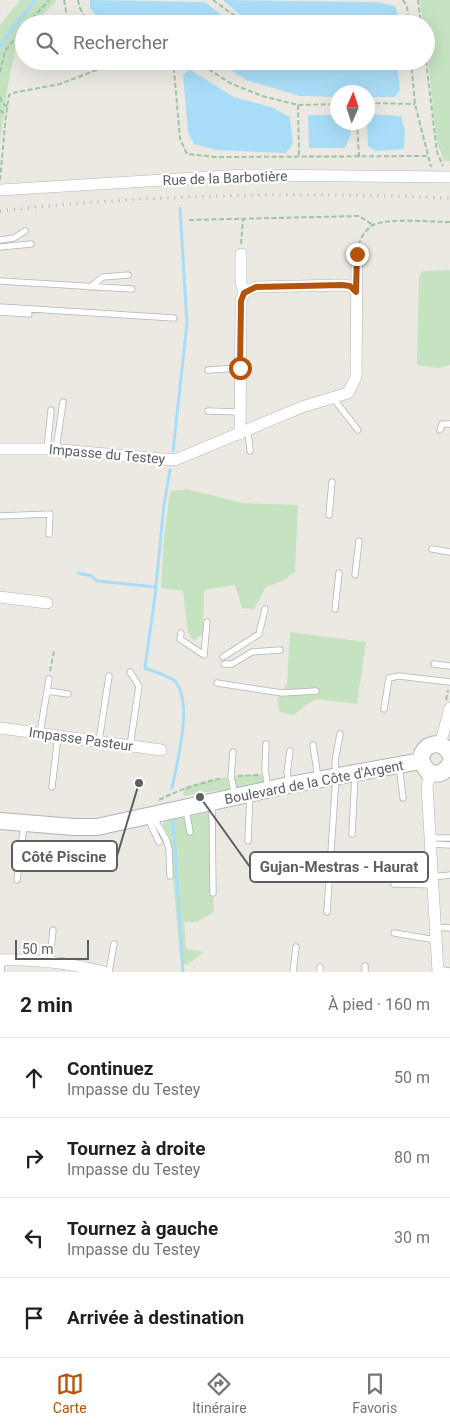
<!DOCTYPE html>
<html lang="fr">
<meta charset="utf-8">
<style>
body{margin:0;font-family:Roboto,sans-serif;background:#f2f2f2;color:#202124}
.compass{position:absolute;left:330px;top:85px;width:45px;height:45px;border-radius:50%;background:#fff;box-shadow:0 5px 20px #0002;rotate:3deg}
.scale{position:absolute;left:15px;bottom:12px;width:74px;box-sizing:border-box;padding-left:5px;border:2px solid #5b5f62;border-top:0;font-size:14px;line-height:18px;white-space:nowrap;color:#5b5f62;-webkit-text-stroke:4px #fff;paint-order:stroke}
.stop{position:absolute;width:15px;height:15px;margin:-11px;border:4px solid #b45309;border-radius:50%;background:#fff}
.stop.end{background:#b45309;border-color:#fff;box-shadow:0 1px 5px #0008}
.list{margin:0;padding:0;list-style:none}
h2{display:flex;justify-content:space-between;align-items:center;height:65px;margin:0;padding:0 20px;font-size:21px}
h2 small{font-size:16px;font-weight:400;color:#757577}
.list li{display:grid;grid-template-columns:32px 1fr auto;gap:15px;align-items:center;box-sizing:border-box;height:80px;padding:0 20px;border-top:1px solid #e0e0e0}
.list b{display:block;font-size:19px;white-space:nowrap}
.list p{margin:0;font-size:16px;white-space:nowrap;color:#757577}
.list em{font-size:16px;font-style:normal;color:#757577}
.icon{flex:none;width:28px;height:28px;fill:none;stroke:currentColor;stroke-width:2;stroke-linecap:round;stroke-linejoin:round}
.map{position:relative;flex:none;width:450px;height:972px;overflow:hidden}
.search{position:absolute;background:#fff;box-shadow:0 5px 20px #0002;left:15px;right:15px;top:15px;height:55px;display:flex;align-items:center;gap:12px;box-sizing:border-box;padding:0 18px;border-radius:28px;color:#757577;font-size:19px}
.sheet{height:385px;background:#fff}
nav{display:flex;justify-content:space-around;align-items:center;box-sizing:border-box;height:70px;border-top:1px solid #e0e0e0;background:#fff;font-size:14px;color:#757577}
nav a{display:grid;justify-items:center;gap:2px}
nav .on{color:#b45309}
.map>svg:first-child{display:block}
.green{fill:#c5e2c1}
.water{fill:#a9ddf7}
.lines{fill:none;stroke-linecap:round;stroke-linejoin:round}
.stream{stroke:#a9ddf7;stroke-width:3}
.lane-casing{stroke:#b0b4b7;stroke-width:7}
.street-casing{stroke:#b0b4b7;stroke-width:12}
.secondary-casing{stroke:#afb3b7;stroke-width:18}
.path{stroke:#9dc4a4;stroke-width:2;stroke-dasharray:5 2.5;stroke-linecap:butt}
.lane{stroke:#fff;stroke-width:5.5}
.street{stroke:#fff;stroke-width:11}
.secondary{stroke:#fff;stroke-width:16}
.rail{stroke:#b1b2b2;stroke-width:3;stroke-dasharray:1 6;stroke-linecap:butt}
.route{stroke:#b45309;stroke-width:6}
.labels{text-anchor:middle;dominant-baseline:central;stroke-width:4.5;stroke-linejoin:round;paint-order:stroke}
.street-label{font-size:14px;fill:#5b5f62;stroke:#fff}
.leader{fill:none;stroke:#5b5f62;stroke-width:2}
.callout-dot{fill:#5b5f62;stroke:#fff;stroke-width:2}
.callout{fill:#fff;stroke:#5b5f62;stroke-width:2}
.callout-label{font-size:15px;text-anchor:middle;font-weight:bold;fill:#5b5f62}
</style>
<div class="map">
<svg width="450" height="972" viewBox="0 0 450 972">
<rect width="100%" height="100%" fill="#ece9e3"/>
<path class="green" d="M20 0H57L33 24H24V33L17 40 7 91 0 142V25Z
M420 0H450V161H444L437 142 426 45V24H423Z
M450 270V365L438 368 417 365 419 276 423 271Z
M187 489 242 503 298 505 295 572 284 580 266 587 254 609 242 608 235 585 204 590 203 633 194 641 188 633 183 591 161 588 164 537 170 491Z
M290 632 366 642 357 704 315 699 293 715 280 712 277 700 287 683Z
M262 774 264 782 262 786 236 789 234 776Z
M227 777 230 791H213L185 796 183 795 184 788 200 783Z
M210 812 214 912 197 922H184L186 949 204 952 188 964 181 965 169 836 163 826 164 822Z"/>
<path class="water" d="M90 0 205 2 232 24H103L90 8Z
M223 0 377 2 395 6 400 24H254L243 17Z
M218 61H378L394 63 397 65 400 90 395 97H368V92H338L337 97 300 96 246 80Z
M189 69 234 97 271 107 290 117 293 144 286 153 216 150 194 144 188 132 183 75Z
M370 114 401 116 405 130 404 149 376 151 368 146 367 123Z
M308 115H337L338 122 349 123 351 134 345 148H309Z"/>
<g class="lines">
<path class="stream" d="M0 48 4 40 35 0
M173 451 187 323 180 208
M170 470 164 504 155 596 145 668C153 671 172 677 176 682 193 705 177 762 172 788
M78 573 92 576 97 581 156 587
M173 821 183 972"/>
<g class="lane-casing">
<path id="lane" d="M0 240 14 238 25 231
M0 247 31 244
M0 281 132 289
M90 287 103 277 128 275
M0 307 174 318
M0 312 29 314
M208 370 240 368
M333 398 358 430
M208 411 240 412
M440 430 442 424H450
M248 431 250 451
M47 449 51 410
M56 449 63 402
M329 515 332 482
M0 516 50 514 49 534
M432 549 450 552
M355 575 359 541
M335 609 339 573
M181 633 180 639 204 655 207 622
M223 657 259 634 265 609
M224 664H232L252 652 280 650
M434 664 450 666
M130 672 139 686 130 746
M217 683 282 693 316 691
M47 691 68 694
M384 709 389 678 399 676 450 682
M40 733 49 679
M99 741 109 676
M266 744 265 770 268 787
M313 745 318 778
M233 752 231 777 235 795
M399 765 403 798
M289 783 287 773 290 751
M52 787 58 736
M212 803 213 893
M186 810 190 832
M153 817 166 839 169 849 170 876
M148 818 159 842
M352 834 355 775
M431 838H450
M248 841 250 795
M431 844 450 845
M433 877 450 875
M17 880 24 825
M394 884 434 885
M327 912 336 776 335 761 340 734
M436 927 450 928
M394 933 436 940
M50 962 53 930
M438 969 450 971
M1 972 2 960
M109 972 114 944
M293 972 296 947
M320 972V967
M365 972V966"/>
</g>
<g class="street-casing">
<path id="street" d="M0 190 244 175 450 177
M241 254V282L244 293
M240 434 241 301 244 293 256 287 342 285 350 286 356 292
M0 449H49L175 460 302 407 348 393 356 377 357 254
M0 597 47 603
M0 728 161 750
M440 745 450 708
M431 774 427 785 438 972
M0 960C36 959 70 963 104 972"/>
</g>
<g class="secondary-casing">
<path id="secondary" d="M450 754C442 738 421 743 421 761L428 772C437 776 445 773 450 764
M0 821 74 827H97L289 785 421 761"/>
</g>
<path class="path" d="M64 0 67 17 70 24
M78 0 80 8 88 24
M213 0 246 24
M403 0 407 7 409 24
M418 0 421 24
M27 24 49 0
M88 61 92 70
M177 61 174 70 180 139 187 154 215 157 428 156
M196 61 230 83 262 96 298 105 338 104
M411 61 415 104 431 167
M426 61 437 152 443 166
M0 72 5 51 24 27
M0 97 2 102 7 107
M368 103 415 104
M298 105 299 157
M0 110 6 115
M357 122 359 157
M0 180 6 115 9 95 12 93 60 84 120 61
M189 220 359 216 373 225
M241 244 243 219
M359 245C360 237 368 227 375 224 394 218 429 222 450 222
M50 671 54 651
M446 700 448 690
M238 776 258 775
M159 800C180 789 200 783 223 778"/>
<use href="#lane" class="lane"/>
<use href="#street" class="street"/>
<use href="#secondary" class="secondary"/>
<path class="rail" d="M0 211C149 194 300 192 450 198"/>
</g>
<g class="lines">
<path class="route" d="M240 368 241 301 244 293 256 287 342 285 350 286 356 292 357 254"/>
</g>
<g class="labels">
<g class="street-label">
<text transform="translate(225 178) rotate(-2)">Rue de la Barbotière</text>
<text transform="translate(107 454) rotate(5)">Impasse du Testey</text>
<text transform="translate(81 739) rotate(8)">Impasse Pasteur</text>
<text transform="translate(314 782) rotate(-11)">Boulevard de la Côte d'Argent</text>
</g>
</g>
<path class="leader" d="M139 783L117 856M200 797L250 867"/>
<g class="callout-dot">
<circle cx="139" cy="783" r="5"/>
<circle cx="200" cy="797" r="5"/>
</g>
<g class="callout">
<rect x="12" y="841" width="105" height="30" rx="5"/>
<rect x="250" y="852" width="178" height="30" rx="5"/>
</g>
<g class="callout-label">
<text x="64" y="862">Côté Piscine</text>
<text x="339" y="872">Gujan-Mestras - Haurat</text>
</g>
</svg>
<svg class="compass" viewBox="-18 -18 36 36"><path d="M0-13l5 13h-10z" fill="#e53935"/><path d="M0 13l5-13h-10z" fill="#757577"/></svg>
<div class="scale">50 m</div>
<div class="stop" style="left:240px;top:368px"></div>
<div class="stop end" style="left:357px;top:254px"></div>
<div class="search"><svg class="icon" aria-label="search" viewBox="0 0 24 24"><circle cx="10" cy="10" r="6"/><path d="M15 15l6 6"/></svg>Rechercher</div>
</div>
<section class="sheet">
<h2>2 min<small>À pied · 160 m</small></h2>
<ul class="list">
<li><svg class="icon" aria-label="ahead" viewBox="0 0 24 24"><path d="M12 20V5M6 11l6-6 6 6"/></svg><div><b>Continuez</b><p>Impasse du Testey</p></div><em>50 m</em></li>
<li><svg class="icon" aria-label="right" viewBox="0 0 24 24"><path d="M7 20v-9h11M14 6l5 5-5 5"/></svg><div><b>Tournez à droite</b><p>Impasse du Testey</p></div><em>80 m</em></li>
<li><svg class="icon" aria-label="left" viewBox="0 0 24 24"><path d="M17 20v-9H6M10 6l-5 5 5 5"/></svg><div><b>Tournez à gauche</b><p>Impasse du Testey</p></div><em>30 m</em></li>
<li><svg class="icon" aria-label="arrive" viewBox="0 0 24 24"><path d="M6 21V4h12l-3 4 3 4H6"/></svg><div><b>Arrivée à destination</b></div></li>
</ul>
</section>
<nav>
<a class="on"><svg class="icon" aria-label="map" viewBox="0 0 24 24"><path d="M3 6l6-2 6 2 6-2v14l-6 2-6-2-6 2zM9 4v14M15 6v14"/></svg>Carte</a>
<a><svg class="icon" aria-label="directions" viewBox="0 0 24 24"><path d="M12 3l9 9-9 9-9-9zM9 14v-3h6M13 9l2 2-2 2"/></svg>Itinéraire</a>
<a><svg class="icon" aria-label="saved" viewBox="0 0 24 24"><path d="M7 4h10v16l-5-4-5 4z"/></svg>Favoris</a>
</nav>
